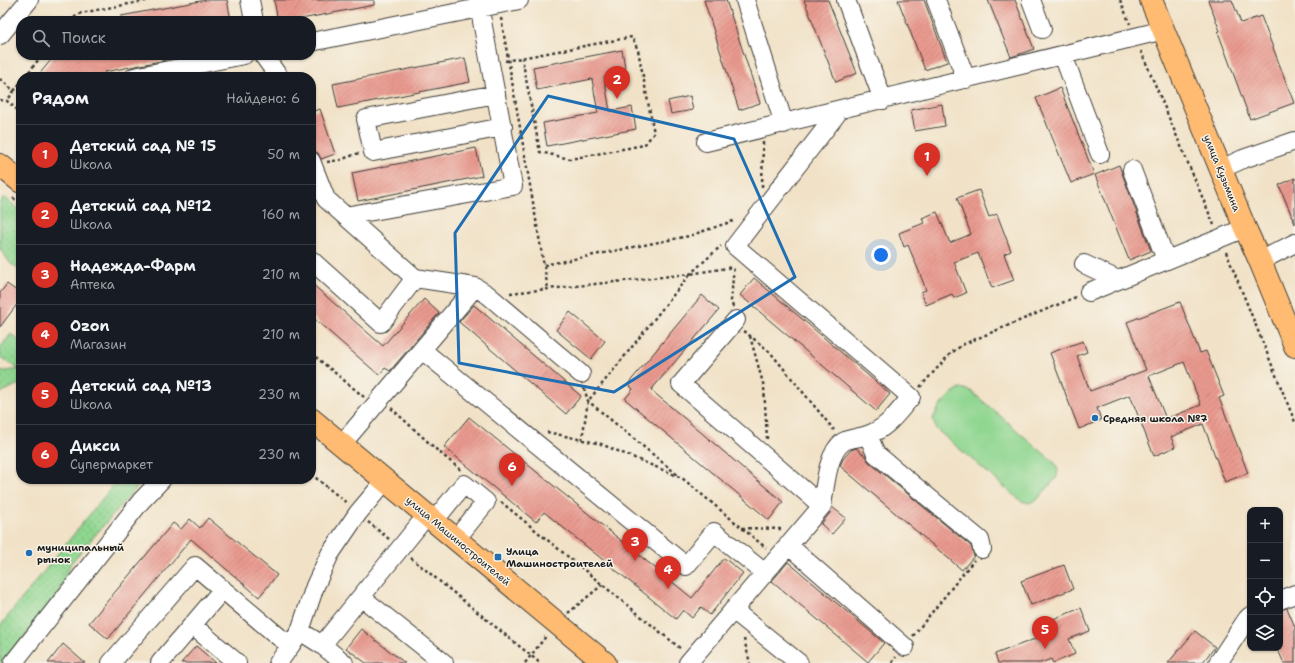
<!DOCTYPE html>
<html lang="ru">
<meta charset="utf-8">
<style>
body{margin:0;font-family:"Shantell Sans",sans-serif;background:#242831;color:#f1f3f6}
.controls{position:absolute;right:12px;bottom:12px;display:grid;overflow:hidden;border-radius:8px;box-shadow:0 1px 3px #0004}
.controls button{width:36px;height:36px;display:grid;place-items:center;padding:0;border:0;border-bottom:1px solid #363941;background:#171b24;color:#f1f3f6;font:20px sans-serif}
.you{position:absolute;left:881px;top:255px;width:14px;height:14px;margin:-10px;border:3px solid #fff;border-radius:50%;background:#1a73e8;box-shadow:0 0 0 6px #1a73e833}
.badge{display:grid;place-items:center;width:26px;height:26px;border-radius:50%;background:#d93025;color:#fff;font-size:13px;font-weight:700}
.pin{position:absolute;translate:-50% -33px;filter:drop-shadow(0 1px 2px #0008)}
.pin::after{content:'';position:absolute;top:21px;width:14px;height:12px;background:inherit;clip-path:polygon(0 0,100% 0,50% 100%)}
.list{margin:0;padding:0;list-style:none}
h2{display:flex;justify-content:space-between;align-items:center;height:52px;margin:0;padding:0 16px;font-size:17px}
h2 small{font-size:13px;font-weight:400;color:#9ea1a6}
.list li{display:grid;grid-template-columns:26px 1fr auto;gap:12px;align-items:center;box-sizing:border-box;height:60px;padding:0 16px;border-top:1px solid #363941}
.list b{display:block;font-size:15px;white-space:nowrap}
.list p{margin:0;font-size:13px;white-space:nowrap;color:#9ea1a6}
.list em{font-size:13px;font-style:normal;color:#9ea1a6}
.icon{flex:none;width:22px;height:22px;fill:none;stroke:currentColor;stroke-width:2;stroke-linecap:round;stroke-linejoin:round}
.map{position:relative;flex:none;width:1295px;height:663px;overflow:hidden}
.search{position:absolute;background:#171b24;box-shadow:0 1px 3px #0004;left:16px;top:16px;width:300px;height:44px;display:flex;align-items:center;gap:10px;box-sizing:border-box;padding:0 14px;border-radius:16px;color:#9ea1a6;font-size:15px}
.panel{position:absolute;background:#171b24;box-shadow:0 1px 3px #0004;left:16px;top:72px;width:300px;height:412px;border-radius:16px}
.map>svg:first-child{display:block}
.green{fill:url(#green-dots);stroke:#567956}
.pitch{fill:#8fd690;stroke:#567956}
.building{fill:url(#building-hatch);fill-rule:evenodd}
.lines{fill:none;stroke-linecap:round;stroke-linejoin:round}
.minor-casing{stroke:#3c3a36;stroke-width:20}
.major-casing{stroke:#3c3a36;stroke-width:24}
.path{stroke:#3c3a36;stroke-width:2.5;stroke-dasharray:3 3;stroke-linecap:butt}
.minor{stroke:#fff;stroke-width:18}
.major{stroke:#febb71;stroke-width:22}
.marked{fill:none;stroke:#1f6fb2;stroke-width:3;stroke-linejoin:round}
.poi-dot{fill:#1f6fb2;stroke:#f7f3e8;stroke-width:1.5}
.labels{text-anchor:middle;dominant-baseline:central;stroke-width:3;stroke-linejoin:round;paint-order:stroke}
.street-label{font-size:10px;fill:#1c1c1c;stroke:#f7f3e8}
.poi-label{font-size:10px;font-weight:bold;fill:#1c1c1c;stroke:#f7f3e8;text-anchor:start}
</style>
<div class="map">
<svg width="1295" height="663" viewBox="0 0 1295 663">
<defs>
<pattern id="green-dots" width="8" height="8" patternUnits="userSpaceOnUse"><rect width="8" height="8" fill="#8fd690"/><path d="M2 2h.1M6 6h.1" fill="none" stroke="#7bb77c" stroke-width="1.8" stroke-linecap="round"/></pattern>
<pattern id="building-hatch" width="6" height="6" patternUnits="userSpaceOnUse"><rect width="6" height="6" fill="#e99a8f"/><path d="M-1 1l2-2M0 6l6-6M5 7l2-2" fill="none" stroke="#c7847b"/></pattern>
</defs>
<rect width="100%" height="100%" fill="#f7f3e8"/>
<filter id="ink" filterUnits="userSpaceOnUse"><feTurbulence type="fractalNoise" baseFrequency=".025" numOctaves="2"/><feDisplacementMap in="SourceGraphic" scale="8" xChannelSelector="R" yChannelSelector="G"/><feConvolveMatrix kernelMatrix="1 2 1 2 8 2 1 2 1" color-interpolation-filters="sRGB"/></filter>
<filter id="wash" filterUnits="userSpaceOnUse"><feTurbulence type="fractalNoise" baseFrequency=".012" numOctaves="4" result="noise"/><feDisplacementMap in="SourceGraphic" scale="16" xChannelSelector="R" yChannelSelector="G"/><feGaussianBlur stdDeviation="0.9" result="paint"/><feColorMatrix in="noise" values="0 0 0 0 0 0 0 0 0 0 0 0 0 0 0 0 0 1.4 0 .05"/><feComposite in="paint" operator="in"/></filter>
<g filter="url(#wash)">
<rect width="100%" height="100%" fill="#f1e2c7"/>
<path class="green" d="M4 197 21 211V271L10 263 0 249V202Z
M11 334 21 342V383L0 393V372L19 369 0 357V348Z
M118 479H144L71 563 57 596 3 663H0V626Z"/>
<path class="pitch" d="M961 388 971 391 1055 463 1058 470 1057 477 1037 500 1029 503 1021 501 936 429 933 419C938 406 949 394 961 388Z"/>
<g id="blocks">
<path class="building" d="M206 0H227L231 20 224 21H122L121 16Z
M274 0H374V5L291 21H278Z
M704 0H726L760 103 739 110Z
M804 0H828L857 73 836 82Z
M898 0H924L947 62 925 70Z
M988 0H1015L1034 49 1011 57Z
M1208 0H1232L1241 23 1261 16 1294 103 1250 119 1218 32 1220 31Z
M622 50 626 73 604 77 610 111 632 107 636 129 547 146 543 123 598 113 592 79 537 90 533 67Z
M55 55H166V60L105 72 101 77H37Z
M465 58 470 82 338 108 333 84Z
M1060 88 1094 174 1071 183 1036 98Z
M690 96 693 110 671 114 668 101Z
M942 104 945 126 915 131 911 110Z
M320 109 335 154 321 159 318 153 314 151 311 141V112Z
M476 148 482 176 358 201 352 173Z
M1119 165 1151 251 1129 260 1095 175Z
M1295 178V224L1279 185Z
M979 190 989 217 997 214 1011 251 1004 254 1014 280 992 288 978 253 954 262 966 293 954 298 952 294 926 305 921 292 926 290 920 274 908 245 904 247 899 233 924 223 922 218 937 212 950 243 971 234 957 198Z
M754 278 890 394 876 411 740 295Z
M311 283 383 346 424 299 439 313 390 371 385 368 379 375 311 316Z
M7 284 21 294V299L0 327V293Z
M702 295 719 310 651 390 783 502 769 520 625 399 633 389 628 384Z
M1180 302 1200 353 1206 351 1224 396 1219 398 1248 473 1225 482 1203 424 1171 437 1175 447 1154 456 1130 395 1097 408 1101 420 1079 429 1050 353 1083 341 1087 352 1077 356 1090 391 1146 370 1127 322ZM1184 362 1201 405 1166 419 1149 376Z
M474 305 581 396 566 414 459 322Z
M570 312 605 341 591 359 556 330Z
M469 417 692 598 724 558 743 573 710 615 701 607 692 618 683 610 676 619 544 512 536 522 444 447Z
M856 448 865 456 869 462 971 546 974 556 962 570 840 466 843 459 851 450Z
M832 507 846 518 832 534 821 524 830 513Z
M208 518 277 575 259 597 191 539 108 639 89 623 173 523 181 529 190 519 200 528Z
M788 562 884 643 868 662 772 581Z
M1064 565 1073 589 1031 605 1021 581Z
M1081 608 1090 631 1069 639 1075 654 1053 663 1051 659 1040 663H998L995 654 1043 636 1038 625Z
M1287 608 1295 627V663H1284L1277 648H1280V610Z
M361 629 405 663H366L346 648Z
M1195 631 1215 647 1202 663H1168Z
M63 644 85 663H48Z
M196 646 216 663H181Z"/>
</g>
</g>
<g filter="url(#ink)">
<use href="#blocks" fill-opacity="0" stroke="#3c3a36" stroke-width="1"/>
<g class="lines">
<g class="minor-casing">
<path id="minor" d="M250 0 254 21
M745 0 784 124
M846 0 883 100
M936 0 966 79
M1031 0 1042 29
M0 35 29 0
M311 42 519 0
M263 55 279 77
M1063 55 1100 154
M134 77 244 55
M496 94 366 119 373 152 503 127
M706 142 1164 30
M311 161 326 199 415 278
M1221 169 1243 159 1295 141
M1132 170 1166 260
M345 216 513 186 478 0
M311 260 381 323 415 278 475 287 488 295 581 374
M1260 261 1295 243
M1084 264 1118 280
M1089 292 1245 228
M422 350 686 566 714 532 765 573
M868 435 876 454 980 540 982 549
M342 444 475 287
M822 506C825 488 827 453 843 442 849 438 860 438 867 435 887 429 898 412 911 397L735 246 839 111
M434 521 464 484 486 502 456 539
M788 545 905 647
M361 597 444 663
M1280 600 1295 594
M733 610 799 663
M192 625 237 663
M300 631 322 645 344 663
M322 645 427 515
M13 663 141 501 162 479
M111 663 195 566 279 637 291 645 300 631 315 586 330 554 358 513 385 481
M160 663 223 589
M278 663 291 645
M688 663 822 506 681 384 736 320
M1218 663 1247 619 1250 616"/>
</g>
<g class="major-casing">
<path id="major" d="M1151 0 1245 228 1260 261 1295 346
M0 165 21 182
M311 419 605 663"/>
</g>
<path class="path" d="M1120 0 1130 24
M501 18 548 289
M69 21 81 13 150 0
M1141 51 1214 225
M505 61 632 37 638 50 654 133 644 145 570 159 540 152 522 58
M25 77 42 55
M0 79 14 91 7 101
M14 91 21 82
M0 100 7 101 21 113
M327 162 340 160 359 153
M762 187 763 142
M13 198 21 204
M1226 252 1295 422
M544 265 689 236 736 220
M510 293 690 274 721 246
M733 307 731 301 734 266
M744 331 770 352 834 430
M750 336 764 387 767 439
M311 353 364 397
M920 387 951 353 964 344 1076 297
M584 388 588 401 679 476
M391 408 439 452 461 470
M547 432 601 444 682 478 766 548
M582 440 588 401 612 372 690 274 733 267
M311 474 348 504
M501 502 681 649
M368 522 389 539
M742 528 783 529
M411 558 540 663
M568 613 602 585
M913 636 974 560
M744 639 750 663
M525 663 547 635
M892 663 896 657"/>
<use href="#minor" class="minor"/>
<use href="#major" class="major"/>
</g>
</g>
<path class="marked" d="M548 96 734 139 795 277 614 392 459 363 455 233Z"/>
<g class="poi-dot">
<circle cx="1095" cy="418" r="4"/>
<circle cx="29" cy="553" r="4"/>
<rect x="494" y="553" width="8" height="8" rx="2"/>
</g>
<g class="labels">
<g class="street-label">
<text transform="translate(1222 173) rotate(68)">улица Кузьмина</text>
<text transform="translate(458 541) rotate(40)">улица Машиностроителей</text>
</g>
<g class="poi-label">
<text x="1103" y="418">Средняя школа №7</text>
<text x="37" y="547">муниципальный<tspan x="37" dy="12">рынок</tspan></text>
<text x="506" y="551">Улица<tspan x="506" dy="12">Машиностроителей</tspan></text>
</g>
</g>
</svg>
<div class="controls">
<button>+</button>
<button>−</button>
<button><svg class="icon" aria-label="locate" viewBox="0 0 24 24"><circle cx="12" cy="12" r="6"/><path d="M12 2v4M12 18v4M2 12h4M18 12h4"/></svg></button>
<button><svg class="icon" aria-label="layers" viewBox="0 0 24 24"><path d="M12 4l9 5-9 5-9-5zM3 14l9 5 9-5"/></svg></button>
</div>
<div class="you"></div>
<div class="pin badge" style="left:927px;top:176px">1</div>
<div class="pin badge" style="left:617px;top:99px">2</div>
<div class="pin badge" style="left:635px;top:561px">3</div>
<div class="pin badge" style="left:668px;top:589px">4</div>
<div class="pin badge" style="left:1045px;top:649px">5</div>
<div class="pin badge" style="left:512px;top:486px">6</div>
<div class="search"><svg class="icon" aria-label="search" viewBox="0 0 24 24"><circle cx="10" cy="10" r="6"/><path d="M15 15l6 6"/></svg>Поиск</div>
<section class="panel">
<h2>Рядом<small>Найдено: 6</small></h2>
<ul class="list">
<li><span class="badge">1</span><div><b>Детский сад № 15</b><p>Школа</p></div><em>50 m</em></li>
<li><span class="badge">2</span><div><b>Детский сад №12</b><p>Школа</p></div><em>160 m</em></li>
<li><span class="badge">3</span><div><b>Надежда-Фарм</b><p>Аптека</p></div><em>210 m</em></li>
<li><span class="badge">4</span><div><b>Ozon</b><p>Магазин</p></div><em>210 m</em></li>
<li><span class="badge">5</span><div><b>Детский сад №13</b><p>Школа</p></div><em>230 m</em></li>
<li><span class="badge">6</span><div><b>Дикси</b><p>Супермаркет</p></div><em>230 m</em></li>
</ul>
</section>
</div>
